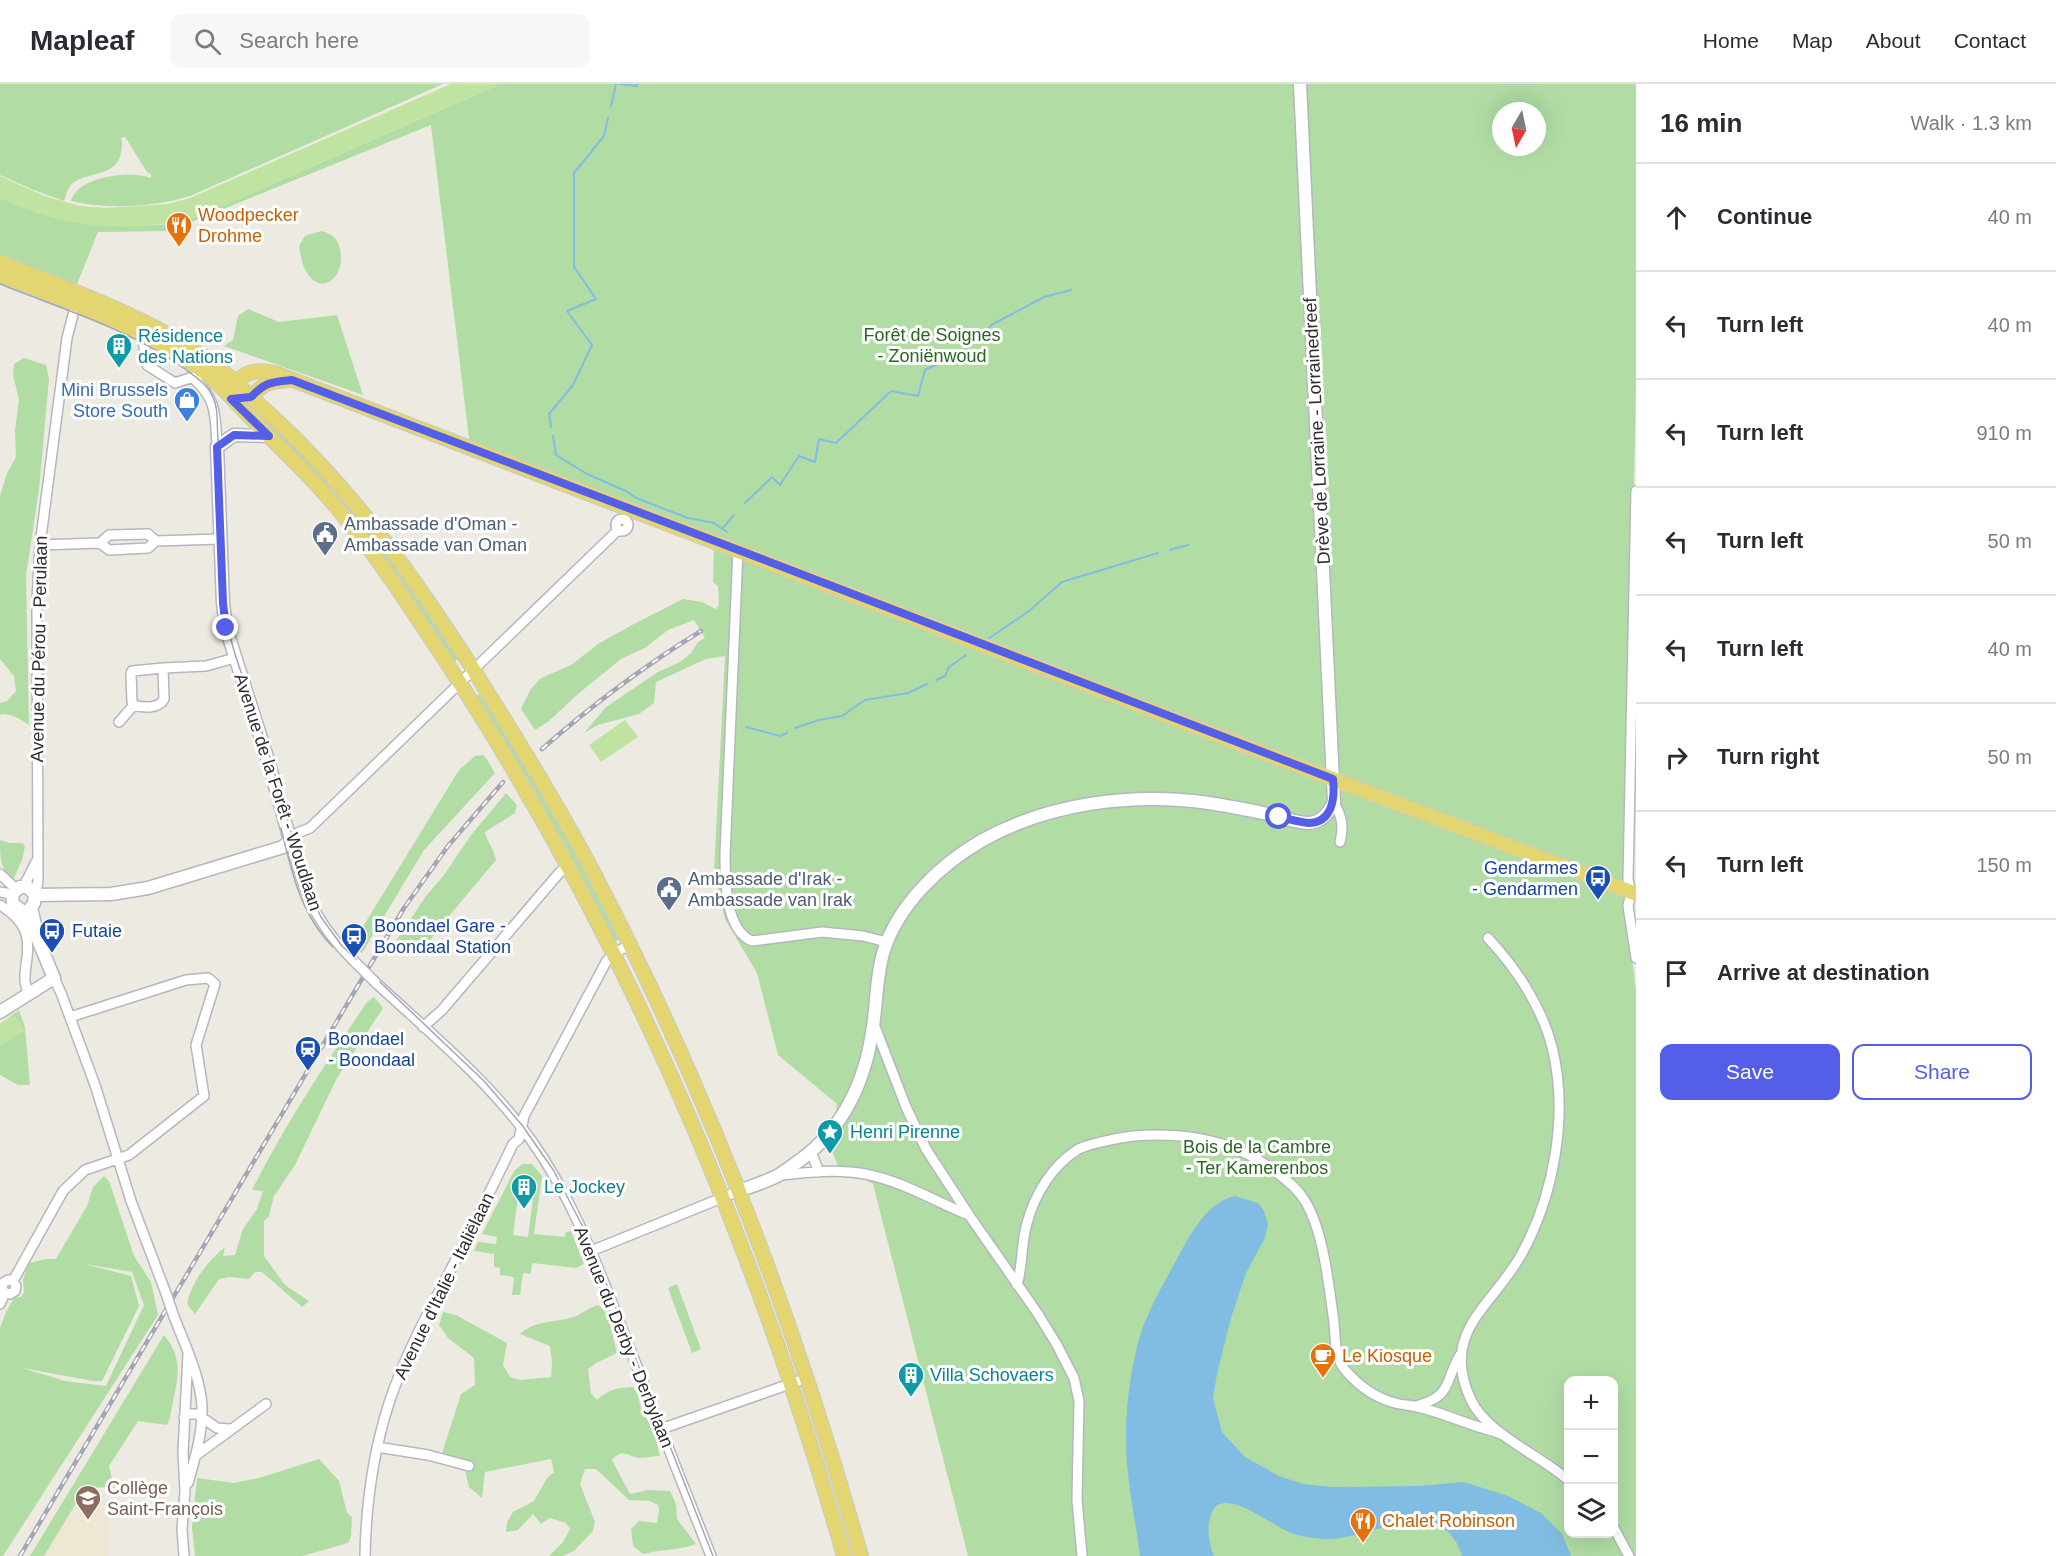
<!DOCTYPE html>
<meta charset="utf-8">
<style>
body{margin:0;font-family:Arial,sans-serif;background:#f7f7f7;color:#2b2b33}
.controls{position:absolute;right:18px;bottom:18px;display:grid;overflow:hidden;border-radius:12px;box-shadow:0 6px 24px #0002}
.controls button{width:54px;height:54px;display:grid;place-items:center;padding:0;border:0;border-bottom:2px solid #e1e1e2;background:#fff;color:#2b2b33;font:30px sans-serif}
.compass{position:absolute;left:1492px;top:18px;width:54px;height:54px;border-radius:50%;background:#fff;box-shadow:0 6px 24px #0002;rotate:189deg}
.stop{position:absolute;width:18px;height:18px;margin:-14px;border:4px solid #545ee8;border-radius:50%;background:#fff}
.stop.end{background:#545ee8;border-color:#fff;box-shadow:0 2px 6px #0008}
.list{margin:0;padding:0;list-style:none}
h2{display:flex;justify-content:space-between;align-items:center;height:78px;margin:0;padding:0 24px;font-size:26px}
h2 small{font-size:20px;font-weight:400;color:#7c7c81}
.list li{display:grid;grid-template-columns:39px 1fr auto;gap:18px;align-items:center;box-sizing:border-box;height:108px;padding:0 24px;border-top:2px solid #e1e1e2}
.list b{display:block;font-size:22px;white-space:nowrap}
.list em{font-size:20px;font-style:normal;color:#7c7c81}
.actions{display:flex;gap:12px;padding:18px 24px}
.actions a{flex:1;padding:14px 0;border:2px solid #545ee8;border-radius:12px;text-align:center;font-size:21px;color:#545ee8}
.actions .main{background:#545ee8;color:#fff}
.icon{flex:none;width:33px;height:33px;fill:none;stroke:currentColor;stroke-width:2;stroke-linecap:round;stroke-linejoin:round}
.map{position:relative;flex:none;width:1636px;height:1472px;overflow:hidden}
header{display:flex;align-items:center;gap:36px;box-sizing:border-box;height:84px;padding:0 30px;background:#fff;border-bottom:2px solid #e1e1e2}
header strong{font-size:28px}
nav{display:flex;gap:33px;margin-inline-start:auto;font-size:21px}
.search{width:420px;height:54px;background:#f7f7f7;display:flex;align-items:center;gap:15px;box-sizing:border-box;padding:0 21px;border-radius:12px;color:#7c7c81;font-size:22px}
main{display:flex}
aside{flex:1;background:#fff}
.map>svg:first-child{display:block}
.education{fill:#ede7d4}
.green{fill:#b1dda5;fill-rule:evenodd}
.pitch{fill:#c0e3a2}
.water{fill:#81bde3}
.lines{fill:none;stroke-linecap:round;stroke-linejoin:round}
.stream{stroke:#81bde3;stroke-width:2}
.street-casing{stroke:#b5b6c0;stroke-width:12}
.secondary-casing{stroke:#b5b6c0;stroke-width:15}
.primary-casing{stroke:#c9c9c9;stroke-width:16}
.street{stroke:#fff;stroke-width:9}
.secondary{stroke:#fff;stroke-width:12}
.primary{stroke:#e3d671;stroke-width:14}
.tram{stroke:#a5a5b5;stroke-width:1.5}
.rail-casing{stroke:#a5a5b5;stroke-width:4.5}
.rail{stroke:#fff;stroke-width:2;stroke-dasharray:7;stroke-linecap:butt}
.street-bridge-casing{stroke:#b5b6c0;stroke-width:12;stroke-linecap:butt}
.street-bridge{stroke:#fff;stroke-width:9}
.route{stroke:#545ee8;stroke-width:8}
.labels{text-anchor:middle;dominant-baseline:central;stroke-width:6;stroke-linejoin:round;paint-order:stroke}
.food-label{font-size:18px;fill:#c56008;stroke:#fff;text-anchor:start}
.park-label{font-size:18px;fill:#296523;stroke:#fff}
.culture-label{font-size:18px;fill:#0d838f;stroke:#fff;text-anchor:start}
.shop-label{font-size:18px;fill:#366cbe;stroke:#fff;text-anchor:end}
.street-label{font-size:18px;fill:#2e2e2e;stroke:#fff}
.service-label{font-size:18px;fill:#4e5e75;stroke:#fff;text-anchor:start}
.transit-label{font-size:18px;fill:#164399;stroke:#fff;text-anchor:start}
.education-label{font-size:18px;fill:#785e54;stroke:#fff;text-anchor:start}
</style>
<header>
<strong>Mapleaf</strong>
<div class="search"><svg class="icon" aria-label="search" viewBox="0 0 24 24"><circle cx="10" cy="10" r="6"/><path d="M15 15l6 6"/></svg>Search here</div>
<nav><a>Home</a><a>Map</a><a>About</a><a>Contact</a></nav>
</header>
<main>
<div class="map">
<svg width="1636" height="1472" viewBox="0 0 1636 1472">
<rect width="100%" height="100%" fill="#edeae2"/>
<path class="education" d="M86 1406 105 1418V1420L110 1421 108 1472H43Z"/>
<path class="green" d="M0 0H443L190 112C154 123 108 126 71 117 77 92 131 86 151 94V90L147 88 125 53 121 54C123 59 122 62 121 68 117 92 94 87 76 97 68 101 67 109 64 117L31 105 0 91Z
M500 0H1636V304L1626 797V824L1636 907V1472H968L873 1100 838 1082 824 1047 835 1034 837 1020 778 971 757 889 725 835 714 788 725 572 706 575 656 598 654 619 639 630 598 641 584 649 606 623 658 588 680 578 691 569 698 558 705 554 694 536 668 546 645 564 621 575 578 610 549 637 535 646 521 625 530 606 541 594 571 581 598 560 634 540 683 515 702 518 716 525 719 521 718 502 713 498 714 457 470 363 431 41 169 147 98 148 76 203 0 171V114L103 142 155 141 171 140 199 132ZM1501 27H1537V63H1501ZM1568 1296H1614V1450H1568Z
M321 147C330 149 336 153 339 161 351 201 306 222 299 162L305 152Z
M248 225 279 238 337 231 363 311 224 262 233 256 238 232Z
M24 274 46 281 49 295 39 405 26 492 29 641C21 636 10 628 0 631V619L7 617 16 607 14 592 0 575V412L7 389 16 373 15 346 19 316 13 291 14 280Z
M265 331 346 412 461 573 452 579 421 534 259 337Z
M483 608 566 746 620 855 613 858 474 614Z
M484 671 495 689 424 766 362 869 351 862 459 686 475 672Z
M506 709 517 721 515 729 485 748C487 758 494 765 496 776L439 844 426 862 386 872 426 812 444 791 471 751Z
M0 756 10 759H23L25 763 22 776 14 794C0 788 0 772 0 756Z
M374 913 383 924 337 994 295 1081 274 1112 269 1132 264 1137V1172L285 1201 309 1217 302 1223 262 1188H255L249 1195 229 1193 219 1195 195 1230 187 1220C192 1197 207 1178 225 1163L223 1172 235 1171 243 1145 257 1125 263 1107 252 1106C285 1040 326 979 367 918Z
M19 926 25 943 30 1001H18L0 991V940Z
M522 1080H532L542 1092 534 1150 565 1153 566 1148 571 1147 584 1180 576 1184 532 1179 531 1190 523 1189 520 1211H512L514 1193 500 1191V1184L494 1183V1170L474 1167 478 1158 496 1160 497 1153 482 1150 514 1087ZM520 1098 535 1100 528 1153 513 1151Z
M104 1092 109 1097 134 1172 151 1198 158 1231 3 1472H0V1244L6 1228 14 1214 21 1213 24 1208 23 1195 29 1179 46 1175H56L87 1122 93 1103ZM85 1180 132 1188 144 1221 106 1302 65 1297 22 1284 93 1297H102L139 1222 131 1192Z
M677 1200 701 1265 692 1269 668 1204Z
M598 1221 607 1229 617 1269 596 1279 588 1285 591 1309 597 1316C607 1306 619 1303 633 1303L638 1311 641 1324 654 1348 660 1372C654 1372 646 1374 639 1374 628 1372 622 1364 612 1376L630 1410 648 1406 670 1407 676 1420 677 1435 696 1460C678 1467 661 1465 643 1470L633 1462 631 1445 639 1437 657 1439 659 1426 658 1421 650 1417 629 1416 596 1385H585L580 1400 595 1438 593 1447 574 1467 563 1472H549L563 1458 570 1445 566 1439 550 1434 541 1440 533 1430 518 1446 506 1448 507 1438 513 1428 534 1417 547 1394 554 1388 551 1375 485 1388 482 1414 469 1403 464 1382 443 1374V1366L461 1310 475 1301 474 1274 448 1254 439 1241 443 1228 456 1231 507 1259 503 1281 510 1293 520 1296 551 1293 552 1278 550 1262 520 1250C536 1235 558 1239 576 1232 583 1229 590 1223 598 1221Z
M164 1251C187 1278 175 1301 170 1334L167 1341 138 1337 109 1382 112 1395 117 1402 113 1404 86 1403 44 1472H30Z
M319 1375 339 1397 347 1429 352 1433 351 1453 348 1459 302 1472H195L192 1443 197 1394 234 1399 259 1394Z"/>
<path class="pitch" d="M451 0H500L199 132C135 151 60 144 0 114V92L44 112 80 122 105 124 168 120 190 114Z
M625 636 638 653 601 678 589 661Z
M14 931 25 946 0 962V940Z"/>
<path class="water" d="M1235 1112 1258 1119 1264 1127 1268 1140 1265 1154 1246 1189 1231 1234 1217 1290 1213 1314 1222 1348 1245 1373 1279 1392 1303 1400 1333 1403 1419 1402 1464 1398 1508 1412 1541 1429 1562 1450 1571 1472H1462C1443 1408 1373 1454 1329 1455 1316 1455 1301 1453 1289 1448 1271 1441 1220 1399 1211 1431 1206 1444 1209 1459 1214 1472H1140C1135 1432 1125 1390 1126 1350 1126 1318 1133 1267 1145 1238 1155 1214 1168 1191 1180 1169 1193 1146 1208 1118 1235 1112Z"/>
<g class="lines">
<path class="stream" d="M620 0 637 2V0
M611 22 616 0
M551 343 549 330 573 301 592 261 567 227 596 215 574 183V89L604 52 608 34
M553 352 556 371 587 390 628 408 636 414 688 434 714 439 727 448
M745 419 772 393 780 401 799 372 815 378 819 355 836 359 891 307 918 312 925 286 963 268 993 240 1044 213 1071 206
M722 445 734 431
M1170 466 1188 461
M988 555 1029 527 1062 498 1158 469
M936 596 945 592 949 583 966 571
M746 643 780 652 787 649
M795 644 819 636 842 632 865 616 908 609 927 600"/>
<g class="street-casing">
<path id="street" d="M142 251 147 281 175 299 205 289
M193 294C218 316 215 333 217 363
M616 441a6 6 0 1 1 12 0a6 6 0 1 1-12 0Z
M100 459 109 466 148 464 156 457
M40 461 100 459 109 451 148 450 156 457 220 455
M738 465 725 771C725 795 725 846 752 857L822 848 863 852 887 858
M163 584 164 615C159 625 143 624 134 621L132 618 131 590 132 587Z
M163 584 206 582 235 574
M119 638 134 621
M1334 718C1342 733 1344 742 1340 758
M0 790 16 805
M24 802 36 778
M0 808 12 810
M33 808 37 803 38 796 37 516 40 461 67 254 77 215
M1631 808 1628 796 1636 407
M1631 808 1628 822 1636 874
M0 821C26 837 31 852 26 881 25 892 23 899 29 909
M1488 854C1516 884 1542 923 1552 963 1569 1030 1554 1112 1521 1171 1492 1223 1439 1248 1471 1316 1487 1350 1540 1371 1568 1396
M357 880C314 838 306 812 290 756L295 750 310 744 617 447
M54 894 61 909 95 1001 131 1117 167 1212
M375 898C429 948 488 996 531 1056 574 1116 598 1184 625 1252 653 1325 682 1399 711 1472
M874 940 906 1023 926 1065 969 1131 1038 1230 1057 1261 1074 1294 1079 1317 1077 1416 1082 1472
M423 943 442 926 560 788 569 783
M811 1068 819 1088
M781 1091C809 1088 837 1085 865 1090 902 1097 934 1117 969 1131
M591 1167 739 1107
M13 1197 8 1196 3 1199 2 1204 5 1209 10 1210 15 1207 16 1202 13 1197 63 1107 85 1086 129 1071 204 1012 196 961 215 900 208 894 186 896 70 933
M1017 1201C1023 1181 1021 1159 1027 1139 1035 1110 1052 1082 1077 1066 1086 1060 1123 1053 1134 1052 1185 1048 1235 1056 1276 1088 1287 1096 1298 1105 1305 1117 1323 1146 1328 1196 1333 1231 1336 1249 1333 1273 1346 1287 1359 1302 1376 1314 1395 1319 1402 1321 1410 1321 1417 1323 1436 1327 1455 1335 1473 1341 1483 1345 1493 1346 1503 1351
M0 1220 5 1209
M173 1230C184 1259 200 1291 202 1322 203 1348 195 1375 188 1399
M1416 1322C1453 1312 1444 1298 1460 1271
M184 1333 188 1330H197L217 1344 230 1345
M661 1345 807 1294
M377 1363 428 1371 469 1382
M195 1372 266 1320
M1614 1444 1629 1472
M184 1472 182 1445 185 1407 183 1368 188 1270
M365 1472C366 1420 373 1369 389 1319 404 1274 426 1232 448 1191 470 1148 492 1104 513 1060L519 1055 524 1032 606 878 613 870 629 861"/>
</g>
<g class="secondary-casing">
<path id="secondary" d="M35 811 111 810 148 804 283 763 290 756 267 673 226 544 223 519 217 363 234 351 269 352
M0 928 54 894 35 849 29 843 21 826 13 820 12 810 20 803H28L35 811 34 819 31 823 35 841V849
M739 1107C752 1102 765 1098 777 1092 786 1087 794 1080 803 1074 846 1041 866 995 873 942 877 917 876 891 884 866 899 820 940 781 981 757 1048 719 1133 708 1209 719 1227 722 1245 725 1263 729 1277 732 1293 738 1307 739 1321 739 1329 729 1334 718L1300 0"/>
</g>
<g class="primary-casing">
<path id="primary" d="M0 178C74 208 154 234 218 283 231 293 242 305 254 316 345 395 408 484 473 585 513 649 553 713 589 780 705 1000 794 1233 861 1472
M0 191C71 219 147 244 208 291 224 304 238 321 253 336 277 361 303 385 325 410 364 454 397 503 429 552 617 832 752 1148 844 1472
M232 307C239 287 257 285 275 289L1180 637 1636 810
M251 313C264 299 268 298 288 296"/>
</g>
<use href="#street" class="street"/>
<use href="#secondary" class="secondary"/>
<use href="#primary" class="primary"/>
<path class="tram" d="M0 200C62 225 130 245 185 285 193 291 203 297 209 306 214 314 217 323 217 332L224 519C229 565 249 607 263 651 280 704 292 758 310 810L321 833 342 862 484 997 522 1041 554 1087 588 1153 713 1472
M281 744C291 786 301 832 333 863"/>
<g class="rail-casing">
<path id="rail" d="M542 665C592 621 644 582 701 547
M20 1472 404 824 448 762 503 698"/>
</g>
<use href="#rail" class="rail"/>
<g class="street-bridge-casing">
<path id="street-bridge" d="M357 880 375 898
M167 1212 173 1230"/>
</g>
<use href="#street-bridge" class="street-bridge"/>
</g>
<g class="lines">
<path class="route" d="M226 544 223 519 217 363 234 351 269 352 231 315 251 313C266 298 271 298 292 296L749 470 1333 695C1335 713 1333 739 1308 739 1299 738 1288 735 1279 733"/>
</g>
<defs>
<g id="restaurant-pin" transform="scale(1.35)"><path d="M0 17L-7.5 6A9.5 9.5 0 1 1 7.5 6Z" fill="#e8710a" stroke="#fff"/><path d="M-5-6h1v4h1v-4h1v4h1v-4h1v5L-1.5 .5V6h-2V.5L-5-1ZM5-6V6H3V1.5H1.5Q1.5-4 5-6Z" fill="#fff"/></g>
<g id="building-pin" transform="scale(1.35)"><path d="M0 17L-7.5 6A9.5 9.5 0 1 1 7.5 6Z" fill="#0f9aa8" stroke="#fff"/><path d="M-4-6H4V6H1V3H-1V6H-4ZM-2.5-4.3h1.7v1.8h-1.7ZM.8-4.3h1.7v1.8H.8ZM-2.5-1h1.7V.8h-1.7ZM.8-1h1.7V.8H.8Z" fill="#fff"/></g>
<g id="shop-pin" transform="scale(1.35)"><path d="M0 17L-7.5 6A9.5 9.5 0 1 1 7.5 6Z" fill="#3f7fe0" stroke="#fff"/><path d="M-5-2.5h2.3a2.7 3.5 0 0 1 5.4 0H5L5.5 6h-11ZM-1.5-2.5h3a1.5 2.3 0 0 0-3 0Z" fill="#fff"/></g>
<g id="civic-pin" transform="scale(1.35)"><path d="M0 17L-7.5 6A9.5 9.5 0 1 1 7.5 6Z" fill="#5c6f8a" stroke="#fff"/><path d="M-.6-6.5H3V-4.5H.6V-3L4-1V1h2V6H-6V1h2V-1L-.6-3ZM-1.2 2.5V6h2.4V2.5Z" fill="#fff"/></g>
<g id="bus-pin" transform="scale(1.35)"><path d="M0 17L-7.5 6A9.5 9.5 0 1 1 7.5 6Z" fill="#1a4fb4" stroke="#fff"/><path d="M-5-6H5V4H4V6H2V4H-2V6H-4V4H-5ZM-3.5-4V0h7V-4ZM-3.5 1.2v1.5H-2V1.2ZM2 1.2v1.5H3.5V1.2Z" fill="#fff"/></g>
<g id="station-pin" transform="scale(1.35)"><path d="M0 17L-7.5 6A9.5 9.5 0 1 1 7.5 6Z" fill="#1a4fb4" stroke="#fff"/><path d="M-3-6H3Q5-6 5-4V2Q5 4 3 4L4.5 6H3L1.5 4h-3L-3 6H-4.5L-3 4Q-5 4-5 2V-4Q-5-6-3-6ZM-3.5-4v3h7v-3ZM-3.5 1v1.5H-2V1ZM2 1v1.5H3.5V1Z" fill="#fff"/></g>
<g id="sight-pin" transform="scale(1.35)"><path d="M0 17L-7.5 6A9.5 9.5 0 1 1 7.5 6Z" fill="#0f9aa8" stroke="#fff"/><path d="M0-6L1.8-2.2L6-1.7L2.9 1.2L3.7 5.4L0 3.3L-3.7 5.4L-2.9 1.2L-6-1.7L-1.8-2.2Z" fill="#fff"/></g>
<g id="cafe-pin" transform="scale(1.35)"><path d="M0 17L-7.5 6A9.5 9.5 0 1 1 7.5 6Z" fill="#e8710a" stroke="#fff"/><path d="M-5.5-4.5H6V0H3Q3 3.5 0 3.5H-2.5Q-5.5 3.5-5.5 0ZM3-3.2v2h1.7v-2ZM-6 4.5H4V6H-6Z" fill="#fff"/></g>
<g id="school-pin" transform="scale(1.35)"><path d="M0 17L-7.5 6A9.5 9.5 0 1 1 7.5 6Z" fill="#8d6e63" stroke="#fff"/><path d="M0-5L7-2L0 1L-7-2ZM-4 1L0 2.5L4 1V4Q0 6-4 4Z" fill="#fff"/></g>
</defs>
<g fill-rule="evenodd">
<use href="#restaurant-pin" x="179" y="141"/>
<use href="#building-pin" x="119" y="262"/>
<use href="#shop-pin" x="187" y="316"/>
<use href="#civic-pin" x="325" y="450"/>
<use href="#bus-pin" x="1598" y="794"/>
<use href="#civic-pin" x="669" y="805"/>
<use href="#bus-pin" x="52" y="847"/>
<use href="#bus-pin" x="354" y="852"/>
<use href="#station-pin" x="308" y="965"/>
<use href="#sight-pin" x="830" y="1048"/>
<use href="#building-pin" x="524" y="1103"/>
<use href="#cafe-pin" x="1323" y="1272"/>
<use href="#building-pin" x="911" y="1291"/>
<use href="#school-pin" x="88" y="1414"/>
<use href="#restaurant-pin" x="1363" y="1437"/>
</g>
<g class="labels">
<g class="food-label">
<text x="198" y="131">Woodpecker<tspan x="198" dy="21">Drohme</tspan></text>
<text x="1342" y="1272">Le Kiosque</text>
<text x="1382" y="1437">Chalet Robinson</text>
</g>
<g class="park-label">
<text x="932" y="251">Forêt de Soignes<tspan x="932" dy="21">- Zoniënwoud</tspan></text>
<text x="1257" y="1063">Bois de la Cambre<tspan x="1257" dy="21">- Ter Kamerenbos</tspan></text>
</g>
<g class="culture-label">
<text x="138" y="252">Résidence<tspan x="138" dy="21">des Nations</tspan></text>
<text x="850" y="1048">Henri Pirenne</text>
<text x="544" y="1103">Le Jockey</text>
<text x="930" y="1291">Villa Schovaers</text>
</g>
<g class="shop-label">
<text x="168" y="306">Mini Brussels<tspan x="168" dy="21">Store South</tspan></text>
</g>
<g class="street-label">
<text transform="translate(1317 347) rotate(-93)">Drève de Lorraine - Lorrainedreef</text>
<text transform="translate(39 565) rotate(-89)">Avenue du Pérou - Perulaan</text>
<text transform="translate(278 708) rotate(72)">Avenue de la Forêt - Woudlaan</text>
<text transform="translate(444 1202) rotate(-64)">Avenue d'Italie - Italiëlaan</text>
<text transform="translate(624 1253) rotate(68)">Avenue du Derby - Derbylaan</text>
</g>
<g class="service-label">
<text x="344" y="440">Ambassade d'Oman -<tspan x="344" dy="21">Ambassade van Oman</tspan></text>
<text x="688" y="795">Ambassade d'Irak -<tspan x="688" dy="21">Ambassade van Irak</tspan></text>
</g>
<g class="transit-label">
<text x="1578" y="784" text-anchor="end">Gendarmes<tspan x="1578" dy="21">- Gendarmen</tspan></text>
<text x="374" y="842">Boondael Gare -<tspan x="374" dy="21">Boondaal Station</tspan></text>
<text x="72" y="847">Futaie</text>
<text x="328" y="955">Boondael<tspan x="328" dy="21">- Boondaal</tspan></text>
</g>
<g class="education-label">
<text x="107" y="1404">Collège<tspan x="107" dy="21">Saint-François</tspan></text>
</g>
</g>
</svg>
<div class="controls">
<button>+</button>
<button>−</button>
<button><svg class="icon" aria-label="layers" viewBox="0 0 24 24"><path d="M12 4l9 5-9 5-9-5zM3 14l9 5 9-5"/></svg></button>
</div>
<svg class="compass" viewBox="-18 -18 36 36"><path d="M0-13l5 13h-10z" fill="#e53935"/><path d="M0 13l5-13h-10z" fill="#7c7c81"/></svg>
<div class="stop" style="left:1279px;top:733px"></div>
<div class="stop end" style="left:226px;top:544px"></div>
</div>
<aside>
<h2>16 min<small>Walk · 1.3 km</small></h2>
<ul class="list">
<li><svg class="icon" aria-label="ahead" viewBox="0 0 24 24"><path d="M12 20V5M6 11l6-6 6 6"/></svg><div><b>Continue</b></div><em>40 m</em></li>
<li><svg class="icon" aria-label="left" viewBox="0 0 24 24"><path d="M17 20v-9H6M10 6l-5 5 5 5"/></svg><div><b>Turn left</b></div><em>40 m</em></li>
<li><svg class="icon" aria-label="left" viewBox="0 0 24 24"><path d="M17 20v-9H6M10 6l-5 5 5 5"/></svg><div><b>Turn left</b></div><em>910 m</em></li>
<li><svg class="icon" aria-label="left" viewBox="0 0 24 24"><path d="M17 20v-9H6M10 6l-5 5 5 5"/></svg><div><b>Turn left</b></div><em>50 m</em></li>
<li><svg class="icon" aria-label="left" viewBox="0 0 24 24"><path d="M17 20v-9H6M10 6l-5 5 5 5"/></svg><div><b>Turn left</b></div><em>40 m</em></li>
<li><svg class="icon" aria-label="right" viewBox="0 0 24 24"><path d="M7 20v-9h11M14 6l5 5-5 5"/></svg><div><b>Turn right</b></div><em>50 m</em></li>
<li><svg class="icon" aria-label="left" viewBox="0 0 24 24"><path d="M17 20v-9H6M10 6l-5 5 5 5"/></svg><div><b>Turn left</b></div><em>150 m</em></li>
<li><svg class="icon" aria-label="arrive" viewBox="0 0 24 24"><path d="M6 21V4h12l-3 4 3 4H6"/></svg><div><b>Arrive at destination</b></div></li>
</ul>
<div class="actions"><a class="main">Save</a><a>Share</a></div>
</aside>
</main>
